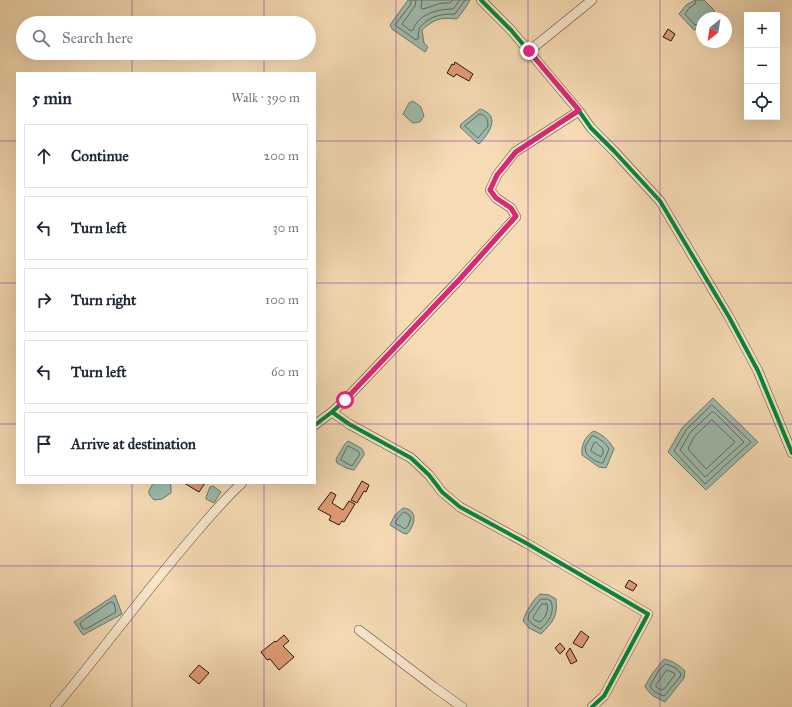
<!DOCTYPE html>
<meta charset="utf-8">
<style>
body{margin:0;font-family:"IM FELL Great Primer",serif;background:#f6f6f7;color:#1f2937}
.controls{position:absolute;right:12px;top:12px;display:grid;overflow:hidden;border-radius:0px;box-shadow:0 4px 16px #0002}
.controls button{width:36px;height:36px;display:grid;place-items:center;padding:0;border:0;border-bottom:1px solid #e0e1e3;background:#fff;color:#1f2937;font:20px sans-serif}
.compass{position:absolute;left:696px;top:12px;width:36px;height:36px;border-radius:50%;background:#fff;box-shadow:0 4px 16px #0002;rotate:210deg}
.stop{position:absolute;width:12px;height:12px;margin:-9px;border:3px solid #db2777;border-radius:50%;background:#fff}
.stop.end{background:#db2777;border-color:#fff;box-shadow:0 1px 4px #0008}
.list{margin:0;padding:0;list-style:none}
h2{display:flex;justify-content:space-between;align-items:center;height:52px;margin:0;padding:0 16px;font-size:17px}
h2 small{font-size:13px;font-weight:400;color:#747a83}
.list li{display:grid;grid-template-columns:26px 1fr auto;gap:12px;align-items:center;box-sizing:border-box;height:64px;margin:0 8px 8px;padding:0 8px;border:1px solid #e0e1e3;border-radius:0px}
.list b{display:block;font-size:15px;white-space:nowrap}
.list em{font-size:13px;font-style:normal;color:#747a83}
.icon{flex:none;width:22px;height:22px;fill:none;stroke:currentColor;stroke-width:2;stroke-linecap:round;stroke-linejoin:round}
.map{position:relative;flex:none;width:792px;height:707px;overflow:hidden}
.search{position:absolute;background:#fff;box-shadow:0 4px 16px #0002;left:16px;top:16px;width:300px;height:44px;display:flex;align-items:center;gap:10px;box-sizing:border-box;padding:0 14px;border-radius:22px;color:#747a83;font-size:15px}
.panel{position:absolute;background:#fff;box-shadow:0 4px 16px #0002;left:16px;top:72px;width:300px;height:412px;border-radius:0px}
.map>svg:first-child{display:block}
.water{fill:#9dbbac;stroke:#6f786a}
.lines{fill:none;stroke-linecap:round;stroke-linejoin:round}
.shore{stroke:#64685a;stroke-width:1}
.building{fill:#e09b75;stroke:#2b1408}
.minor-casing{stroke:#5e4633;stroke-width:10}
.minor{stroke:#f9e8ce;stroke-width:9}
.cycleway-casing{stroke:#f9e8ce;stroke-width:6}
.cycleway{stroke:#00873e;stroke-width:4}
.route{stroke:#db2777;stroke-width:5}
.grid{fill:none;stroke:#7b2cbf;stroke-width:1;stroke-opacity:0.55}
</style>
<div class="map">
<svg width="792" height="707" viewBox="0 0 792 707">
<rect width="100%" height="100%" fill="#f6dbb4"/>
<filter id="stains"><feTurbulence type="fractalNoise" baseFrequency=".005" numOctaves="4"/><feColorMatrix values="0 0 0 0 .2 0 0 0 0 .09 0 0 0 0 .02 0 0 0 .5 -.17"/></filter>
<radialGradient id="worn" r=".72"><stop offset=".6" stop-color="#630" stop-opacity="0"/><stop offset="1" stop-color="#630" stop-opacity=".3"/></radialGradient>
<path class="water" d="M408 0H470L466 7 457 19C441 17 434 19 422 30L424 43 428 47 425 52 392 29 390 25Z
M695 0H704L713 9 716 15 712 18H702V26L694 30 679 14 686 5Z
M413 101 421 107 424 116 420 122 413 123 408 119 403 114 409 103Z
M480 109C501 115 490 133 479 144L477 143 460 127 461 124Z
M713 398 758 442 706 490 668 452 682 428Z
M594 431C603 435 609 440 614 449L606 468 599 467 582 455C581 445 585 436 594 431Z
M348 441 361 448 364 452V455L354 470 346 468 337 463 336 459 345 444Z
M153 483H170L171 486V493L162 499 154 500 149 494V491Z
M213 486 221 492 214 503 206 499V497L210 487Z
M403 508C419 509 415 526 407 534L403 533 390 525 395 515Z
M540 594 549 595 556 599C558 616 553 622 541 634L529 628 523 621C526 611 532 601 540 594Z
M115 595 122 614 83 635 74 622Z
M664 659C673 661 679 665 685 671L684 678 665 702C657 698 649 695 645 686L652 674Z"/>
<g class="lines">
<path class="shore" d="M411 0V4L395 25 416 40 418 39 419 28C430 16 439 14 455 14L465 0
M416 0 415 6 402 24 403 25 411 31 413 30C418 14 438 9 453 9L460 0
M422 0 421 8 423 9 442 3H450L453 0
M696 0 695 4 689 8 685 14 695 25 702 23
M480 114C486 115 488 120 488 126L478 138 465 126Z
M712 405 751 442 705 484 674 451 686 430Z
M712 412H714L744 442 705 477 680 450 690 433Z
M712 420 735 442 706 469 688 449 694 437Z
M592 436H594C600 439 606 443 609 449L603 463C597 463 590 458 586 453L585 447Z
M594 443 596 442 603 449V453L601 457 591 451Z
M348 446 358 451 360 454 352 466 341 460Z
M404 512 408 514 411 518 408 526 405 529 395 523 398 518Z
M541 599H547L551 601C555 612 549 622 540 629L532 624 528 619 529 614Z
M111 602 114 603 116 612 86 629H83L80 624 81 622Z
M542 604H547C549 610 545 620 539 622L535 620 533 618Z
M666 664 676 668 681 674 680 677 664 696C658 694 652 691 650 686L659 670Z
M667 670 674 673 675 675 664 689 662 690 656 687V685Z"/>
</g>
<path class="building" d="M668 29 675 34 671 41 663 37Z
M455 62 473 74 469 81 456 74 454 77 447 73 452 64 454 65Z
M362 481 369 485 366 492 364 491 357 503 351 500Z
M184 483H205L199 492Z
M331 492 336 495 332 503 343 510 349 501 355 504 344 522 342 521 339 525 329 520 331 516 318 509Z
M629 580 637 585 633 591 625 587Z
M581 631 589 637 582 648 573 643Z
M284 635 289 641 283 646 294 657 279 670 270 659 267 660 261 652 275 641 276 642Z
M560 643 565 649 560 654 555 648Z
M570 648 577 661 571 664 566 654Z
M199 665 209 673 199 684 189 676Z"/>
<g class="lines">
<g class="minor-casing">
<path id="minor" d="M481 0 511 30 579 111 591 128 614 151 660 201 729 317 758 371 792 453
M529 51 592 0
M332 412 349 424 411 458 429 475 442 492 460 507 526 543 648 614 604 696 592 707
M315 425 332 412 345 400 458 281 516 217 511 208 496 198 490 190 497 175 515 152 579 111
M359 630 434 687 462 707
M55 707C99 655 139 600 183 548 202 526 220 503 242 483"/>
</g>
<use href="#minor" class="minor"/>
<g class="cycleway-casing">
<path id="cycleway" d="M481 0 511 30 579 111 591 128 614 151 660 201 729 317 758 371 792 453
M332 412 349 424 411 458 429 475 442 492 460 507 526 543 648 614 604 696 592 707
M315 425 332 412 345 400 458 281 516 217 511 208 496 198 490 190 497 175 515 152 579 111"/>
</g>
<use href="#cycleway" class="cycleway"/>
</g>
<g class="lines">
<path class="route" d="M345 400 458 281 516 216 511 208 496 198 490 190 497 175 516 152 579 110 529 51"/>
</g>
<path class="grid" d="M132 0V23M264 0V23M396 0V707M528 0V707M660 0V707M132 53V73M264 53V73M0 141H17M315 141H792M0 283H17M315 283H792M0 424H17M315 424H792M132 483V707M264 483V707M0 566H792"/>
<rect width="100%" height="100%" filter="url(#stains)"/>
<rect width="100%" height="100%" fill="url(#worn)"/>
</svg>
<div class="controls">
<button>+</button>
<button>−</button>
<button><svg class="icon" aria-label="locate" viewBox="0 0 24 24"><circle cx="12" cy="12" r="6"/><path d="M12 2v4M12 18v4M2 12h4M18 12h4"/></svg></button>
</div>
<svg class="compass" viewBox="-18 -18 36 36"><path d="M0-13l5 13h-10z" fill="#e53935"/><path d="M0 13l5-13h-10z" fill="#747a83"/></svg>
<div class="stop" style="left:345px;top:400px"></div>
<div class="stop end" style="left:529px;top:51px"></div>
<div class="search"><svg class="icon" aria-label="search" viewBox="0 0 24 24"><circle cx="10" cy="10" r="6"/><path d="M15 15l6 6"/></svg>Search here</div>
<section class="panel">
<h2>5 min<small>Walk · 390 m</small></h2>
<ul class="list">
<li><svg class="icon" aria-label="ahead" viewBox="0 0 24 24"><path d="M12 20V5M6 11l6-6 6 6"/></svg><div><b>Continue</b></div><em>200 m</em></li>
<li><svg class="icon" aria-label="left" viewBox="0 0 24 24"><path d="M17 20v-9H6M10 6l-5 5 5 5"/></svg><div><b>Turn left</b></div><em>30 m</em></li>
<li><svg class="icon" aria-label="right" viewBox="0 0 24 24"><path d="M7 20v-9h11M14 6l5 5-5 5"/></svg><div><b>Turn right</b></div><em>100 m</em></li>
<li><svg class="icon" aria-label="left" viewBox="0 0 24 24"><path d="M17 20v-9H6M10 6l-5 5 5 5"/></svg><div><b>Turn left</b></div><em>60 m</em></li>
<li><svg class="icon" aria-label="arrive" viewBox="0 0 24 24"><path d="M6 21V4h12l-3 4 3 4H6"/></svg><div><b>Arrive at destination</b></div></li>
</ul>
</section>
</div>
